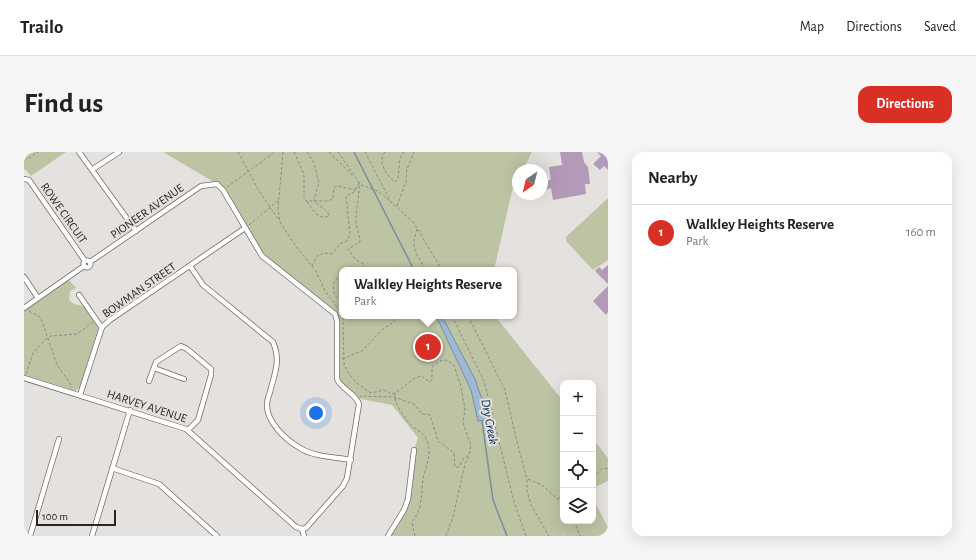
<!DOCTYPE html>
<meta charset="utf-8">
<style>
body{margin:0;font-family:"Alegreya Sans",sans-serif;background:#f6f6f6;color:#222}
.controls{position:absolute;right:12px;bottom:12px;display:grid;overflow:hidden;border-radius:8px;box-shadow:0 4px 16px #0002}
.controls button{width:36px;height:36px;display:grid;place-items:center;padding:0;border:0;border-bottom:1px solid #e0e0e0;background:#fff;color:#222;font:20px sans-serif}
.compass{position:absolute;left:488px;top:12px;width:36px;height:36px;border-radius:50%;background:#fff;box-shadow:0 4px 16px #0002;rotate:215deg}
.scale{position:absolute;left:12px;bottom:10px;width:80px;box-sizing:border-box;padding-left:4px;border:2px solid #272625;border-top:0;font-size:11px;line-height:14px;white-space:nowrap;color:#272625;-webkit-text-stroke:3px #e4e1de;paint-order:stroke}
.you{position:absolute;left:292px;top:261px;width:14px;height:14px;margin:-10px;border:3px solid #fff;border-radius:50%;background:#1a73e8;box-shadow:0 0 0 6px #1a73e833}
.badge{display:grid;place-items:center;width:26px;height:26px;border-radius:50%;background:#d93025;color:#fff;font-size:13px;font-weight:700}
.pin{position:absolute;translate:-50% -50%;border:2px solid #fff;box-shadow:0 1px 4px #0006}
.popup{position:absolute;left:315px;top:115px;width:178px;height:52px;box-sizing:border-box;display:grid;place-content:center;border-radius:8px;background:#fff;filter:drop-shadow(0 1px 3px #0005);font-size:13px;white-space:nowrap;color:#767676}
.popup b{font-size:15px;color:#222}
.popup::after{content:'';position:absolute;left:50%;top:100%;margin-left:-8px;border:8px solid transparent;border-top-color:#fff}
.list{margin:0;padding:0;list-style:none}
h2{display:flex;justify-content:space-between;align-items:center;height:52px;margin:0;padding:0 16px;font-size:17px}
h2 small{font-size:13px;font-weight:400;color:#767676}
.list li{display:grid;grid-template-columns:26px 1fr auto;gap:12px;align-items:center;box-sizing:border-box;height:56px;padding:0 16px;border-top:1px solid #e0e0e0}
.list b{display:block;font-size:15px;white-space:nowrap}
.list p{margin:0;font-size:13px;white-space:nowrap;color:#767676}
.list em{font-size:13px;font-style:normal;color:#767676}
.icon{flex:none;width:22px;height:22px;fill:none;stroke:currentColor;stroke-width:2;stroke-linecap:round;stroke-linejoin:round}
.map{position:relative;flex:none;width:584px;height:384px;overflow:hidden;border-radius:12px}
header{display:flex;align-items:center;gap:24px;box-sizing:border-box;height:56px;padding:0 20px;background:#fff;border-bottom:1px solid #e0e0e0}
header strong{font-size:19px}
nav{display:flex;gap:22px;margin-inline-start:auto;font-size:14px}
.intro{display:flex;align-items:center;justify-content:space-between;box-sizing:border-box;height:96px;padding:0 24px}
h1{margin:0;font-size:28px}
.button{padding:10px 18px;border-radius:12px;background:#d93025;color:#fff;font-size:14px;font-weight:700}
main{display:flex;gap:24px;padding:0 24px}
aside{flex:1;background:#fff;border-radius:12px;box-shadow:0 4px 16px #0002}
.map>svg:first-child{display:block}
.green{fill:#bcc4a4}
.water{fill:#9eb9d6;stroke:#7a8da1}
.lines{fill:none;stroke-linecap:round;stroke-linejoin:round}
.stream{stroke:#7a8da1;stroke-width:1.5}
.building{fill:#b29ab8}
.street-casing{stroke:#6f6d6b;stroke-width:6}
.path{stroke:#8d8b89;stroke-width:1;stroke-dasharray:3 2;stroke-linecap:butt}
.street{stroke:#fff;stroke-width:4.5}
.labels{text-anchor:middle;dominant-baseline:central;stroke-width:4;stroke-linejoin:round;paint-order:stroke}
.street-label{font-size:12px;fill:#272625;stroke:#e4e1de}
.water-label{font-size:13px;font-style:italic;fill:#012b50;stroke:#e4e1de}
</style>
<header>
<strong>Trailo</strong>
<nav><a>Map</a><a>Directions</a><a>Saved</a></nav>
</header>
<div class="intro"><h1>Find us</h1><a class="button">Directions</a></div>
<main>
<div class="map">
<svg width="584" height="384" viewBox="0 0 584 384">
<rect width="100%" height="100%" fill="#e4e1de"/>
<path class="green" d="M0 0H42L7 24 1 17 0 18Z
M139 0H508L499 18H494V28L488 39 470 118H318V164H471L539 249V369H569V347L584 375V384H540L539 380V384H363L384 347 390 298 394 286 368 253 332 246 314 229 312 165 238 104 195 33Z
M584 46V108L569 118 542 89V85Z
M45 128 52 136 46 139 45 148 50 152 59 154 72 171 74 177 56 235 50 240 0 224V159Z
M569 287 584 306V329L569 336Z"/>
<path class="water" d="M412 164H417L422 172 452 229C454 243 466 255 462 268L454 269 447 238Z"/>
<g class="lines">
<path class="stream" d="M330 0 390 118
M458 269 469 348 483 384"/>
</g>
<path class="building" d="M536 0H558L560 10 564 15 566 32H561L562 42 529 48 527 36 521 38 519 29 527 28 525 15 538 13Z
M573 0H584V18L580 14 576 18 569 12 577 4Z
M584 113V132L571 119 575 115 578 118Z
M584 134V160L582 163 569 149Z"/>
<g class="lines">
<g class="street-casing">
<path id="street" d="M55 0 112 79
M69 17 95 0
M0 27 5 28 61 109
M59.5 112a3.5 3.5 0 1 1 7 0a3.5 3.5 0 1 1-7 0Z
M66 110 177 34 193 32 199 38 238 104 311 162 313 169V227C317 237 331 241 335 252L323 326 319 334 282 376 278 377
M166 114 179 133 249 190C257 209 251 220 246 240 245 243 243 248 243 252 242 270 262 288 276 296 290 305 311 305 327 308
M0 125 14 146
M55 143 78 176
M0 156 60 114
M130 216 160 227
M0 226 162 277 272 375 278 377
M125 229 132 210 157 194 163 197 187 217V223L174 268 164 278
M56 243 78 175 86 168 221 76
M88 316 135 332 193 384
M278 377 280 384
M6 384 35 287
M68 384 106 258
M364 384 380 358 384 347 390 298"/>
</g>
<path class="path" d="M214 0 235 39 255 68
M259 0 254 57 256 70 273 96 292 119 301 139 315 158
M270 0 280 22V45L282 49H305L309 46 310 36 313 34 332 38
M283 0 290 11 295 31 290 48C294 55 304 57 305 64 295 69 287 57 283 49
M305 0 329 24
M314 0 337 33 354 39 366 49
M341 0 367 50 390 71 418 118
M361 0C353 9 362 23 371 30L374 27 376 6 380 0
M0 9 14 0
M203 35 251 0
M373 54 382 30 383 17 390 0
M225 73 255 48
M393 77C386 98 392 100 402 118
M288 114 293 104 300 101 308 102 317 91 323 89 326 82 322 44 330 40 335 31C336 44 332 55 332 67 332 76 336 83 336 90L324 97 331 107 340 112 338 118
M318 123 311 128C307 138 309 144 318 149
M5 159 16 165 18 169 33 213 46 231 47 236
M316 161 319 165 320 212C325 225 335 234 347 241L360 238 368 242C379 238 385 227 397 224L406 230 408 227V215L416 209 422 208 430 213 437 235 441 257 439 271 447 293 445 303 439 307 435 315H431L430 301 414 289 406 263 398 262 390 252 370 245 336 244
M428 164 460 229 490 350 502 384
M444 164 481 238 492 286 503 327V339L507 353 525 384
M318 207 338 199 359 177 367 172 375 164
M2 222 9 201 21 188 27 184 53 182 69 170
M371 241C369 251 381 266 387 273 391 277 398 280 401 285 410 300 402 312 399 327 397 343 399 356 388 370L391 384
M569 325 579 316 584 317
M504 327 518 333 539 352
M534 346H539
M550 369 556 384
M422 384 429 365 441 312 445 304"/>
<use href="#street" class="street"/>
</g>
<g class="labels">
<g class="street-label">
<text transform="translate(123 59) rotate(-35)">PIONEER AVENUE</text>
<text transform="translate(40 61) rotate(55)">ROWE CIRCUIT</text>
<text transform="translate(115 138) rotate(-35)">BOWMAN STREET</text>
<text transform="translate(123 254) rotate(18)">HARVEY AVENUE</text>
</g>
<g class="water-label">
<text transform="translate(465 270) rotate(79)">Dry Creek</text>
</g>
</g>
</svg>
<div class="controls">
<button>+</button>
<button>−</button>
<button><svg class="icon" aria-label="locate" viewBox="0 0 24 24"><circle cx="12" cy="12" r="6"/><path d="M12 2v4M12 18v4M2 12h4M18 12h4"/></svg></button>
<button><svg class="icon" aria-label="layers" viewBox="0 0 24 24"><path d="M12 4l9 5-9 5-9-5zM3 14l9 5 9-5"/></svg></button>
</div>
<svg class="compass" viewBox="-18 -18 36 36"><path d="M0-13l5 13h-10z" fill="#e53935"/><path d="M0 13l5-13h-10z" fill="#767676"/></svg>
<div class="scale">100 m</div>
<div class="you"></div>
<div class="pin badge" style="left:404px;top:195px">1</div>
<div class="popup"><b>Walkley Heights Reserve</b>Park</div>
</div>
<aside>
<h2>Nearby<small></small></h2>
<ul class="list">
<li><span class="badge">1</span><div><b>Walkley Heights Reserve</b><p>Park</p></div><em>160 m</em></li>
</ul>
</aside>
</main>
